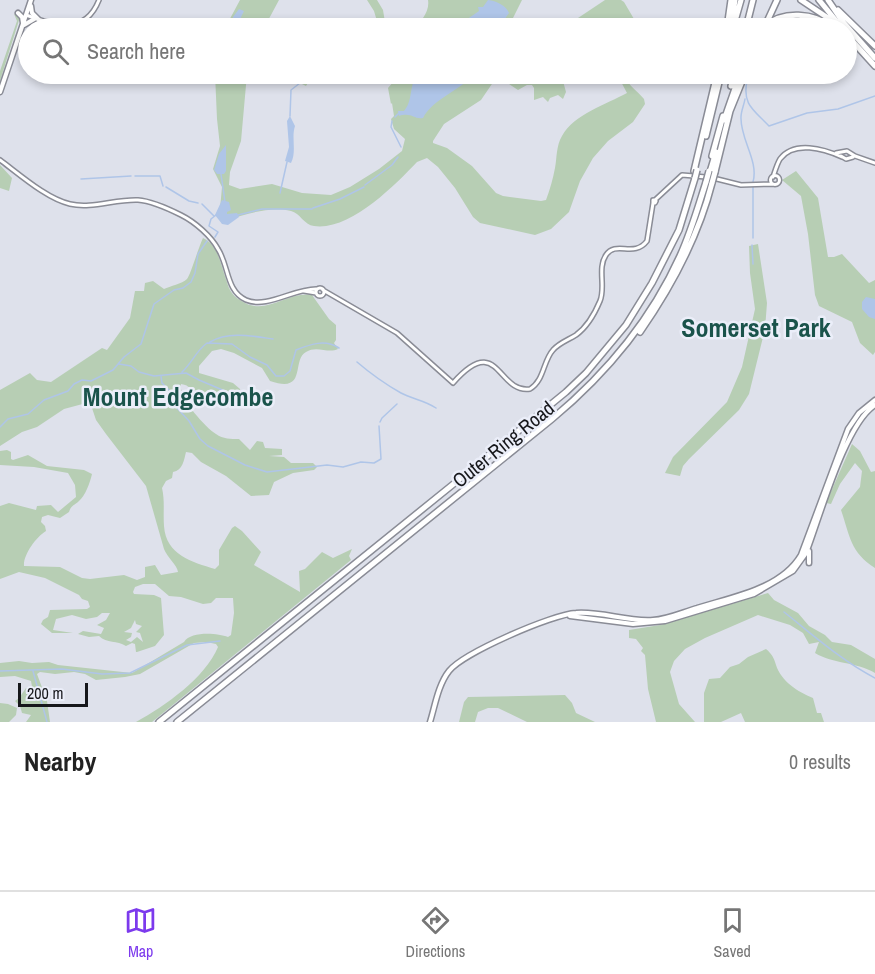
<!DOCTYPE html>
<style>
body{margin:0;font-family:"Archivo Narrow",sans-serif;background:#f2f2f2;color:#222}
.scale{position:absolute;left:18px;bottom:15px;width:70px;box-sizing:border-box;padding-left:6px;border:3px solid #16171b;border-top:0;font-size:16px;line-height:21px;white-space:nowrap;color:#16171b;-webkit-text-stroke:4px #ebeef9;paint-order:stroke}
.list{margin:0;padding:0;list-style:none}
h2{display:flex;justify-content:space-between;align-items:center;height:78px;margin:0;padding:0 24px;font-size:26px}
h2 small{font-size:20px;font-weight:400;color:#767676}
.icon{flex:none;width:33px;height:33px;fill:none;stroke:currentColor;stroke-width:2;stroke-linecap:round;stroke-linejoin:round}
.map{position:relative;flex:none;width:875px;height:722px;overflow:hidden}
.search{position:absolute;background:#fff;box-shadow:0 3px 9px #0003;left:18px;right:18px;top:18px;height:66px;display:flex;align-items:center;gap:15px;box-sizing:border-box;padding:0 21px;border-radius:33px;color:#767676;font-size:22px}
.sheet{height:168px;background:#fff}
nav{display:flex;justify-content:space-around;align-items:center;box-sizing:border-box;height:84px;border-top:2px solid #e0e0e0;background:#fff;font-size:16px;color:#767676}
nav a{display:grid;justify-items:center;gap:3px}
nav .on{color:#7c3aed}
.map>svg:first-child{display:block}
.green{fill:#b7ceb4;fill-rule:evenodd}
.water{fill:#afc5e8}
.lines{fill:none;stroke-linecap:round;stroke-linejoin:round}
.stream{stroke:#afc5e8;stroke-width:1.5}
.tertiary-casing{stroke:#8a8c96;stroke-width:6}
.secondary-casing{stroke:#8a8c96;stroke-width:7}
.motorway-casing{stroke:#8a8c96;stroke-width:8}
.tertiary{stroke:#fff;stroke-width:3}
.secondary{stroke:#fff;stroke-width:4}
.motorway{stroke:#fff;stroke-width:5}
.motorway-bridge-casing{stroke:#8a8c96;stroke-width:8;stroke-linecap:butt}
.motorway-bridge{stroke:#fff;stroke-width:5}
.labels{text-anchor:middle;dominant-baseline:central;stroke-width:5;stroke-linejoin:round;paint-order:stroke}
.street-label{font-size:20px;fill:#16171b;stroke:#ebeef9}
.district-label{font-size:26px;font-weight:bold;fill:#1a534b;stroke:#ebeef9}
</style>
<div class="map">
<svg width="875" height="722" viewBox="0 0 875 722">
<rect width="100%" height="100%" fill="#dee1eb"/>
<path class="green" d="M240 0H279L264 28H225Z
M367 0H377L383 10 386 28H379L374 11Z
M428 0H522L513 18 510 28H412C421 23 430 11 428 0Z
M605 0H621L624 2 634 19 633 28H563Z
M14 14 20 17 0 81V71L17 21Z
M215 74H247L241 141 230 172 229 185 240 189 272 184 302 193 331 195 350 187 379 169 402 151 405 139 394 129 391 119 394 116 392 103 391 104 388 88 400 74H564L563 81 566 92 563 99 558 95 550 98 548 102 543 97 534 100V88L532 85H527L518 90 509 84 506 77 496 78 481 100 444 124 433 141V143L447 148 472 166 496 193 503 196 541 201 546 200C550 189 553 179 555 168 557 158 556 146 562 136 574 114 607 104 627 93L619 78 611 80 609 74H629L625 76C629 87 637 90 644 99L645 104 633 122 608 141 593 158 580 181 569 212 551 229 535 235 480 223 473 217 455 188 438 167 427 158 417 162C394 186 350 231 314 226 304 225 300 213 291 211 270 206 247 214 227 220L220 209 222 187 213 169 220 146 217 119Z
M299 74H317L312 76 306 86 300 83 296 78Z
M0 165 12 178 9 191 0 188Z
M796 171 818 198 828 257H834L842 254 869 283 875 280V352L873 355 860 343 852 322 819 306 815 295 808 234 801 196 782 180Z
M203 238C219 245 221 267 227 282 229 290 233 296 240 300 265 318 287 291 312 295L329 319 336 325V340L334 343 338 349C328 354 317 345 306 352 291 360 308 394 270 381L262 368 234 353 221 349 212 351 199 366V373L233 383 240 389 242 399 241 402C226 408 206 400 194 391 188 387 188 385 181 384 178 397 205 427 216 434 223 439 231 439 239 439L250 450 257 441 263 442 265 448 282 449V455L269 456 284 457 291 463H313L317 467 314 470 293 473 274 482 269 495 251 496 226 476 201 462 192 453 186 452C184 460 183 470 173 472L172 478 166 481 162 488C165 501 163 513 164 526 166 555 192 562 215 569L219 565V550L232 528 235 526 242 531 261 552 254 565 300 592 299 571 305 569 322 552 333 558 352 549 349 556 351 560 152 722H136C165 706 205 678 218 647L216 644 206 642 194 643 140 674 125 677 96 680 85 674 74 672 55 674 40 672 37 674 47 701 50 722H26L31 715 22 713 20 706 15 701 19 698 26 688 33 692 31 681 15 676 0 677V663L19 661 32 663 49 662 58 665 132 673 184 642C191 631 217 633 228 637L231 635 234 613 233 598H216L211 603 203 604 181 597 169 596 155 584H143L135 587 133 592 134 594 154 595 161 598 164 635 155 646 137 652H136L135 644 132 643 126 646C117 640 107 644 99 636L89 637 78 634 83 631 101 634 104 628 97 625 106 620 110 613H102L97 617 86 619 72 615 56 619 53 630 73 633H52L41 624 43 620 48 617 50 610 87 609 90 607 88 601 82 599 79 595 45 578 19 572 0 579V506L9 503 36 510 37 506 51 505 58 512 76 497 75 485 68 473 34 467 0 465V451L7 450 11 452V459L13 460 28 455 47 466 84 470 92 474C90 483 85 496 79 501 74 506 71 505 69 512L60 518 48 515 42 517 41 522 45 526 46 531C36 537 23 555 24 566L60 567 82 578 90 579 124 575 137 580 145 577V567L155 565 161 575 178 572C177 565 167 557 164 549L146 486 106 434 96 420 90 402 64 409 37 427 22 432 0 446V390L30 373 37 380 51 382 102 348 107 350 130 318 135 291H144L145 283 153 281 164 289C170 286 182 284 187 279 190 276 199 246 203 238ZM135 620 136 624 142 626 136 632 140 633 143 642 137 637 131 642 126 640 131 637 132 633 124 632 131 628Z
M758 244 767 303 765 329 749 394 739 410 689 459 683 466 680 476 665 473 673 457 727 402 742 367 755 309 750 273 749 246Z
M852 444 860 451 871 472 875 471V568C850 552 850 536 841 510L860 487 862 471 855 463 840 484 831 504 826 503Z
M768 593 774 600 798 613 809 626 825 635 832 642 851 645 875 659V673C857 662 833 664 815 653L819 642 809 644 803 633 790 625 758 615 705 638 685 649 674 661 670 672 679 704 695 722H656L648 689 645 655 641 651 643 648 636 639 629 638V630L660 625Z
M766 649C772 654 774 658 776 665 781 681 798 692 813 698L817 713H821L824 722H745L741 713 721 722H704V693L709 679 720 678 730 667 739 664 748 657Z
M565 695 572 703 576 713 595 722H527L498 708H488L478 712 475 722H459L464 702 468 697Z
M0 703 8 704 17 708 16 715 9 722H0Z"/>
<path class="water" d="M488 0C496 1 506 5 509 13L504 20V27L462 28 466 20 479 11 478 7H483Z
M239 9 244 11 241 17 244 26 243 28H233V17Z
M419 74H475C460 90 433 99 423 118 414 120 412 112 399 116L398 111H404C414 100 408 83 419 74Z
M290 116 295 126C291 138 297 151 291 163L285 161 289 147 287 121Z
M226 145V171L224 174H217L214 170 219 154Z
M222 200 229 202 231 210 227 212V214L237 213 239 217 228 225 222 224 215 215Z
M866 297 875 299V319L869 317 862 309V302Z"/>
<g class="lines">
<path class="stream" d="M747 81C742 105 754 110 769 126L807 113 838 109 875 96
M745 99C744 105 741 111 741 117 740 139 759 161 753 182
M290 116 291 90 300 83
M395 117 399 113
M392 121 391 127 401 147
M221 174 225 202
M135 176H160L163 186
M81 179 131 176
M365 185 392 165 398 157
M166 187 189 201 198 203
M753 187V238
M280 193 287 162
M202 204 214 216
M313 208 340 199 364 187
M238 215 262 209H312
M215 237 218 232 209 226 211 219 216 215
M752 245 753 264
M210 342C228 331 252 336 273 339
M357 362C371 374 385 384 401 393 412 399 424 400 436 408
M119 364 131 366 139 372 154 376 186 373 199 380 232 394
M182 372C192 363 196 351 207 343L232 344 250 357 267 365 276 376H284L290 371 296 350C311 344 325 339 339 348
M161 376 162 383 169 390 177 408 189 421 200 439 208 446 245 465 267 472 327 465 343 467 361 462 374 463 381 459 379 426
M380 422 382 418 397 404
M0 427 8 419 28 414 44 400 68 391 74 384 82 380 91 381 113 370 124 357 141 344 154 304 174 290 183 288 191 282 195 273 198 254 207 241
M784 612C813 635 842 661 875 678
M0 671 62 669 102 674 130 673 187 645 220 641
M33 671 47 722"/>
<g class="tertiary-casing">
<path id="tertiary" d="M26 15C54 25 85 36 99 0
M836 153 847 151 855 156 875 163
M841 156 846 159 853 157
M0 160C19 174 47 199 70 204 92 209 115 199 138 200 152 201 169 209 181 215 195 222 211 236 218 249 229 266 226 291 246 300 267 309 295 288 317 289
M770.5 180a4.5 4.5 0 1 1 9 0a4.5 4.5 0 1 1-9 0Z
M773 177C775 171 777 164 780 159 794 140 824 149 842 157
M713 178 741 185 773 184
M653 200 656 201 655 203H653Z
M655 200 682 175 706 177
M316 292a4 4 0 1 1 8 0a4 4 0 1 1-8 0Z
M323 290 397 333 453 383C499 331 497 394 530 389 544 381 543 361 553 350 559 343 568 340 576 335 587 327 595 313 600 301 606 287 597 268 606 255 616 240 634 258 647 241L653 203
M304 291 316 293"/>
</g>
<g class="secondary-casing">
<path id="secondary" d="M31 6 32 13 38 19
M18 13 22 17 23 23
M24 25 36 18
M0 92 31 0
M809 551V563
M570 616 633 624 665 621 754 594 793 571 806 553C820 517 845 424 875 405
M430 722C435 706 438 685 449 671 463 653 553 614 576 613 602 611 627 622 653 620 668 619 683 612 697 608 732 597 781 589 801 555L848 429 859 413 875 400"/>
</g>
<g class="motorway-casing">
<path id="motorway" d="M801 0 828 18 833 25
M819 0 842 28
M828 0 843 22 875 58
M838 10 875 46
M732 19 735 0
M765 26 777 0
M727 28 731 0
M733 28 741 0
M746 28 753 0
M762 28C783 9 814 13 835 28
M846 34 875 66
M731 86 734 74
M724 120 740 74
M706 136 721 74
M712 156 723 116
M694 171 717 74
M710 172 716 152
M715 172 730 111 745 74
M640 332C672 286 698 238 712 183
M159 722 456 482 566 392 586 373 626 325 652 283 679 230 695 178
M177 722 552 419C606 374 651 320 680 256 691 232 698 207 706 182"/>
</g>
<use href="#tertiary" class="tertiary"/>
<use href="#secondary" class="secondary"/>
<use href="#motorway" class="motorway"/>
<g class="motorway-bridge-casing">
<path id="motorway-bridge" d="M695 178 697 170
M706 182 709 171
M712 183 715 172"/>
</g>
<use href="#motorway-bridge" class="motorway-bridge"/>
</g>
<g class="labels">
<g class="street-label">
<text transform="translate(503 444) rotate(-39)">Outer Ring Road</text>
</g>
<g class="district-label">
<text x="756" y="327">Somerset Park</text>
<text x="178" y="396">Mount Edgecombe</text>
</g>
</g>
</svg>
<div class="scale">200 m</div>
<div class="search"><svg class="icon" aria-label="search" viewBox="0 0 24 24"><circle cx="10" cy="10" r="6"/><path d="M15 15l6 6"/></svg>Search here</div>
</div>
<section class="sheet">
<h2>Nearby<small>0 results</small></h2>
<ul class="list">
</ul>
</section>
<nav>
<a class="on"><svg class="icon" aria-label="map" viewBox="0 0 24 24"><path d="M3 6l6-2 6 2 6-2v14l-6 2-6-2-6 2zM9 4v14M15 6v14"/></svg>Map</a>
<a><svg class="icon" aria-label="directions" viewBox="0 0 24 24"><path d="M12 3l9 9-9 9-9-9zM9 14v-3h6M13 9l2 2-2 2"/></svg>Directions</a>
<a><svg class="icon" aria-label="saved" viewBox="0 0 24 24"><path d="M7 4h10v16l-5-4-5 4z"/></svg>Saved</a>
</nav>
